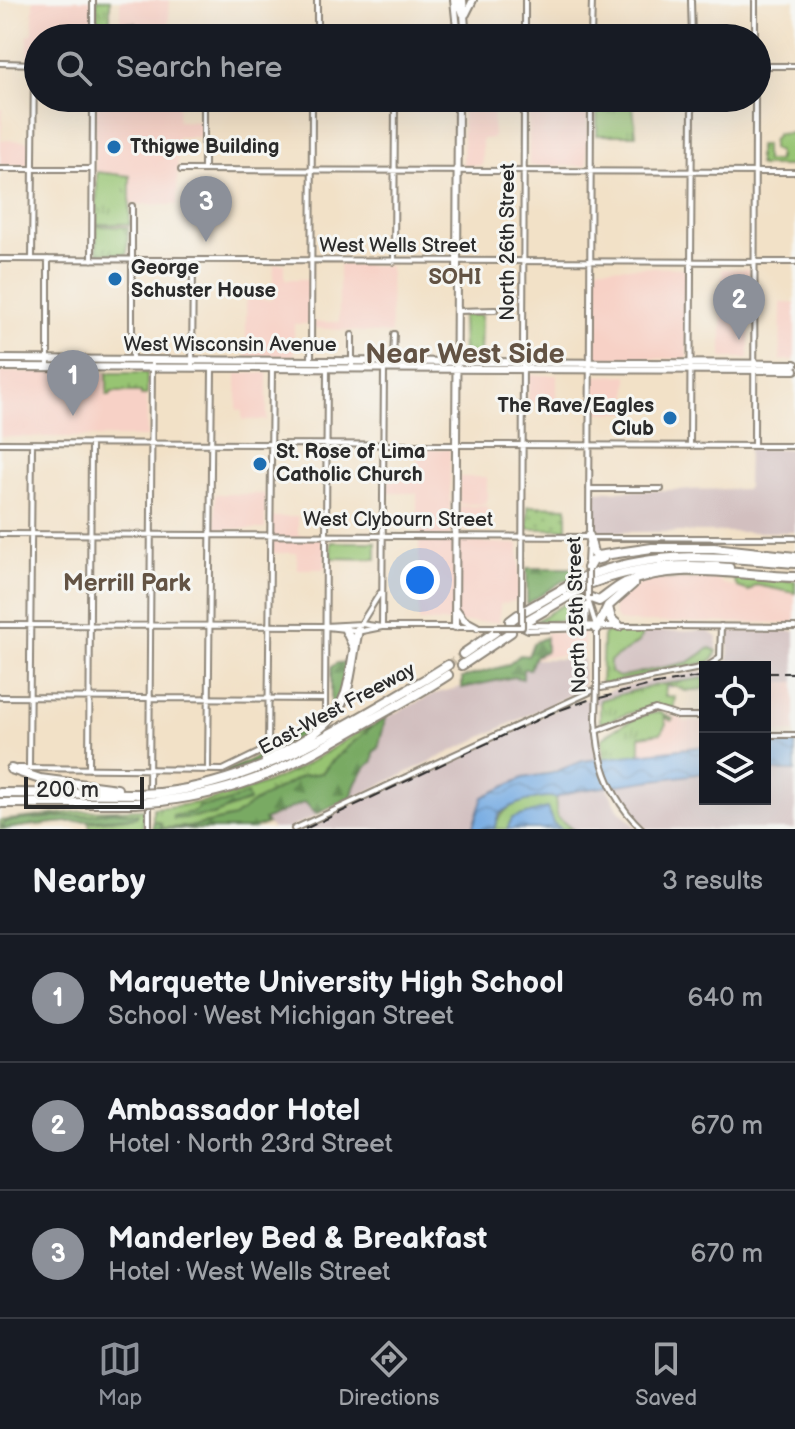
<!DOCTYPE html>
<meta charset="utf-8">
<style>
body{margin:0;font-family:"Balsamiq Sans",sans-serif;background:#20242c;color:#f1f3f6}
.controls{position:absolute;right:24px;bottom:24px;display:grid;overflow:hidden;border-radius:0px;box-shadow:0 8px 32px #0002}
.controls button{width:72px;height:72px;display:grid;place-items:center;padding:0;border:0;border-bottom:2px solid #363941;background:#171b24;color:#f1f3f6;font:40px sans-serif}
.scale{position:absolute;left:24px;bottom:20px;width:120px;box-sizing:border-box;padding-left:8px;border:4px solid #2b2b2b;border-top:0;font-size:22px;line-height:28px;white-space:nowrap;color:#2b2b2b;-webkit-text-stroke:6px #f6f6f2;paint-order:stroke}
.you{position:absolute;left:420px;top:580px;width:28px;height:28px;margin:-20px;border:6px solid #fff;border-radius:50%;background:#1a73e8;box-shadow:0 0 0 12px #1a73e833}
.badge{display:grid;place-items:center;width:52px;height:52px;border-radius:50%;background:#8c9099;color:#fff;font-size:26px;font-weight:700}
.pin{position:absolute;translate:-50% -66px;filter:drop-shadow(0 2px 4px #0008)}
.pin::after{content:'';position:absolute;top:42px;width:28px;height:24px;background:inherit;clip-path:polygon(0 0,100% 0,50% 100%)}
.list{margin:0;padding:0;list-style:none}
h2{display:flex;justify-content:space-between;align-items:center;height:104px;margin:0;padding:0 32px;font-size:34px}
h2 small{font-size:26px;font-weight:400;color:#9ea1a6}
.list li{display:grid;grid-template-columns:52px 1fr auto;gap:24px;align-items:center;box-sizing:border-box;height:128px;padding:0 32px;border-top:2px solid #363941}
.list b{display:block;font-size:30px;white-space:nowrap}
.list p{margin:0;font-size:26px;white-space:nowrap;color:#9ea1a6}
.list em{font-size:26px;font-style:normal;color:#9ea1a6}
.icon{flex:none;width:44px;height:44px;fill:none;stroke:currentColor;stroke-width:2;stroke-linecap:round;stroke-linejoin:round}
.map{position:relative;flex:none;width:795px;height:829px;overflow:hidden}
.search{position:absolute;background:#171b24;box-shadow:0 8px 32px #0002;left:24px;right:24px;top:24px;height:88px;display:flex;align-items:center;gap:20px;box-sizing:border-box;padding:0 28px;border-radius:44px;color:#9ea1a6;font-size:30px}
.sheet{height:488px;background:#171b24}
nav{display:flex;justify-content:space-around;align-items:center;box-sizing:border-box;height:112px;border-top:2px solid #363941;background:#171b24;font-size:22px;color:#9ea1a6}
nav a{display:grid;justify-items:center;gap:4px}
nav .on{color:#8c9099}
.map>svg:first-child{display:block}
.built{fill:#f7d1c6}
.industrial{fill:#d2bfbf}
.grass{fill:url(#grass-tufts);stroke:#61784e;stroke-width:2}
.forest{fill:url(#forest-firs);stroke:#526a48;stroke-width:2}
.park{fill:#97c472;stroke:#61784e;stroke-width:2}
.garden{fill:url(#garden-dots);stroke:#61784e;stroke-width:2}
.water{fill:url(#water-waves);stroke:#506a86;stroke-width:2}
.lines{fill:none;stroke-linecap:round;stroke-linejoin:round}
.highway-tunnel{stroke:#cabda8;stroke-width:8;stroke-dasharray:8 4;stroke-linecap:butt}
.minor-casing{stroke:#8e8679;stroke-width:8}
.major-casing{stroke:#8e8679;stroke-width:10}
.highway-casing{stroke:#8e8679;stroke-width:12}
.minor{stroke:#fff;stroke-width:4}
.major{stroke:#fff;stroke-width:6}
.highway{stroke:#fff;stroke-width:8}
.rail{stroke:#2b2b2b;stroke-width:2;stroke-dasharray:12 6;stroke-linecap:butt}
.minor-bridge-casing{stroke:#8e8679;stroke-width:8;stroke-linecap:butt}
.highway-bridge-casing{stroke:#8e8679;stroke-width:12;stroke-linecap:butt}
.minor-bridge{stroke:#fff;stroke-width:4}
.highway-bridge{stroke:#fff;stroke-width:8}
.poi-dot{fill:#1f6fb2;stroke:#f6f6f2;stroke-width:3}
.labels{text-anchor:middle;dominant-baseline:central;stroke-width:6;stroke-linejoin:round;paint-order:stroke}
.poi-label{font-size:20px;font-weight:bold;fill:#2b2b2b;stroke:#f6f6f2;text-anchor:start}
.street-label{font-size:20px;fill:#2b2b2b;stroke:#f6f6f2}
.neighbourhood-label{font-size:22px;font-weight:bold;fill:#635344;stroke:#f6f6f2}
.quarter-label{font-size:24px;font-weight:bold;fill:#635344;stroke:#f6f6f2}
.district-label{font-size:28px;font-weight:bold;fill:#635344;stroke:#f6f6f2}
</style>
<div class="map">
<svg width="795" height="829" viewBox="0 0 795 829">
<defs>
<pattern id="grass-tufts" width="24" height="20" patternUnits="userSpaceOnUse" patternTransform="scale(2)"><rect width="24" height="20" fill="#97c472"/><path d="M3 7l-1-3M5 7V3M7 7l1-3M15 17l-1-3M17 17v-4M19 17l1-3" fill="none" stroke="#7b9f5e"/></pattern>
<pattern id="forest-firs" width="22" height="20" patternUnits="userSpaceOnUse" patternTransform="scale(2)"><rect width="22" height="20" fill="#79aa64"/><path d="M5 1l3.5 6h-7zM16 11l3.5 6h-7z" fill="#638b53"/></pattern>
<pattern id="garden-dots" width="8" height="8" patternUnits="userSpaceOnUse" patternTransform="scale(2)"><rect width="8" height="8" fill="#97c472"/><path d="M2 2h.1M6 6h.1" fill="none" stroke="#7b9f5e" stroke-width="1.8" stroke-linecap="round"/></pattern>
<pattern id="water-waves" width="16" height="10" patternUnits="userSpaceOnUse" patternTransform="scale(2)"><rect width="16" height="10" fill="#75aae2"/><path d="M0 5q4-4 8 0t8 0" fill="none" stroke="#608bb7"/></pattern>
</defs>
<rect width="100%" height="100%" fill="#f6f6f2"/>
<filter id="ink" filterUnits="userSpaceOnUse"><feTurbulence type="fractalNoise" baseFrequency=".0125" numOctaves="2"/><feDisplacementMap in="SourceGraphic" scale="16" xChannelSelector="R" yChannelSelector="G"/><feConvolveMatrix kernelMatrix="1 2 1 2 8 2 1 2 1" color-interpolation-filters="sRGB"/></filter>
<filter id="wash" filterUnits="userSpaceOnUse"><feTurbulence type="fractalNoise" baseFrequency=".006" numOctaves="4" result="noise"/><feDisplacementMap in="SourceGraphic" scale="32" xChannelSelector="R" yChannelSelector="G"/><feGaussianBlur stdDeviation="1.8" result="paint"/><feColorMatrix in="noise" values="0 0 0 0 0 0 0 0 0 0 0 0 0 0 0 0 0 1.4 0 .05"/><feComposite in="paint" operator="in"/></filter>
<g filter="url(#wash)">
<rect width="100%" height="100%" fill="#f2e1c7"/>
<path class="built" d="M33 0H110V23H120V0H170L168 38H71V34H64L63 38H38V60H28V35L33 34Z
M95 98H178V121L201 122V137H178L177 205 130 204V226H95Z
M463 98H493V138L482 139V165L463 166Z
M529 98H587V166H529Z
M3 109 1 140 30 141 28 166H0V110Z
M274 264H285V279H309L308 324H294V357H246V299L272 300Z
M339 264 390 266 391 334 314 328V322H339Z
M596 267 687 268V359L594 358 593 268Z
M722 269H749V358H722Z
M781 303H795V360H780Z
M0 372 147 373V437H0Z
M237 373H267V420H242V410H237Z
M529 375H557V402H528Z
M628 375V413H593V376Z
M418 448 450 449V541L519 544V600L500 604 499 622H419V529H432V516H417V493H388V480H417Z
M459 477H487V504H459Z
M215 494H265V529H215Z
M459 506H488V531L460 530Z
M270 517H298V535L326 536 325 569H297V553H270Z
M701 575 712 576 724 584 749 591 756 585 795 593V623L628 622 618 621 613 612 615 602 640 583 654 579 692 578Z
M546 632H584V656H546L533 659 539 652 546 651Z
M765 675H795V732H765Z
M663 713 683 719 682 722H705V746L640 755V736L662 732 666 724Z"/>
<path class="industrial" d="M748 449H795V532H592V491L747 489Z
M708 631 717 637V651L708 662 601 685 602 635 605 632Z
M795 631V682H765V667H728L729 632Z
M533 659H584L583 689 288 829H273L264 820 305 802 385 718 434 694 530 669Z
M705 671V684L674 687 594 704V735L597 760 523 778 483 797 472 829H300L563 706 629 685Z
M765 771H795V829H647L624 805 613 785 705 773V799H765Z
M606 786 619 810 638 829H572L557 817 555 798 562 794Z"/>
<path class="grass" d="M97 0H110V23H136L137 35H123L122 38H116V34H104L103 38H97Z
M597 99 639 100 633 106 636 135H597Z
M795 133V166H760L759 163 758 166V146L765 145V161H778V152L772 149V141L777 134Z
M97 172 130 176V226L129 224H96Z
M96 226 128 227 127 254 97 253Z
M462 315H481L480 356 463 354Z
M107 373H147V395H141V392H111V395H107Z
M697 573 795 581V593L756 585 749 591 737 587 733 577 654 579Z
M583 592 582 621H536Z
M607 632H643L639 642 610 661V672L619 677 689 662 710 648 717 651 714 658 708 662 601 685 603 636Z
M705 678 704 689 685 691 676 686H666L665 696 675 697 673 712C647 701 627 716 600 723V700L652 686Z
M660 712 673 719 671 721 664 716 666 724 661 733 640 736V755L604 759 602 739C616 726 640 714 660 712Z
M370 726C358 745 334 754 322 773L302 776 254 802 235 817 190 827 162 828 161 823 153 821V808C205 805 255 791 301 767 325 754 346 738 370 726Z
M143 809V829H90L89 822 136 817 55 816 17 820 6 822 2 826 5 829H0V821L84 811Z"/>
<path class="forest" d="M527 568H583V574L563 581 527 604Z
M546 637V651L535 656 530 669H523V679L514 677 462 688V678L508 665 520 655 528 656 533 643Z
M337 663H347L343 691 340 692C329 736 267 759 228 774L226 771C260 757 305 731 331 706V667Z
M386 717 378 749 374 751 373 761C363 769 353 784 352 797L316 814 305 802 264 820 267 824 252 829H153V821L161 823 162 829 190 827 234 817 254 802 302 776 322 773C331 760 372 725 386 717Z
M247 794 249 801 213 815 174 819 173 816 194 812 200 806 224 803Z
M112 811 138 814 136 817C92 821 49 822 5 829L2 826 6 822 17 820 90 815Z"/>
<path class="park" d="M331 542H376V559L331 558Z
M547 795 555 798 557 817 572 829H494C501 804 524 801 547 795Z"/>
<path class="garden" d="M528 506 567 507V529H528Z"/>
<path class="water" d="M795 743V771H765V744Z
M705 746V773L575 791 555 798C544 794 505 805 498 816 497 818 495 827 494 829H472L483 797 523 778 552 773 583 761Z
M547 808 553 823 562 829H507L512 818Z"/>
</g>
<g filter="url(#ink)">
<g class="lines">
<path class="highway-tunnel" d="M448 665 463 654"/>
<g class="minor-casing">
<path id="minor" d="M93 0V38
M691 0 692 38
M755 0V38
M317 38V0
M525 38V0
M591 38 592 0
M642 38V36
M0 63 38 64
M757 66H795
M0 169H92
M181 170 795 172
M204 170V98
M0 259 795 262
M32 259 34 64
M92 260 93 98
M394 262 395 98 458 106
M457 311 495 310
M352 335V369
M132 360V206
M311 361 312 98
M393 361 394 334
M48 367V259
M192 368 193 260
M0 443 795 446
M690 446 692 98
M754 446 755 98
M589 489H661
M0 534 795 538
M589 536 591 98
M587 563 588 544
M588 600 597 629V683
M522 607 524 98
M362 622 380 593
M586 624 587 604
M0 625 325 626 361 624 382 627
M526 625 795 627
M327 627 362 631 382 627H493
M382 627 384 369
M522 627 528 630 617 627
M706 667 720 658 721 626
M601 688 705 667
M0 697 325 699
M325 711 327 368
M596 719C597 762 610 799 642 829
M596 731 655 709 678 716H705
M765 735H795
M18 768 223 770 268 748 272 368
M29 768 32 444
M89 769 91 444
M208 770 212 368
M149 794 152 360
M149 829V803
M294 829 594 690"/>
</g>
<g class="major-casing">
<path id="major" d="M454 0 458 38
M458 0 463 14
M466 14 473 0
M462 38 465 28 463 0
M0 359 795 364
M0 367 795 370
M456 609 464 620 477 627
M455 627 458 98"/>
</g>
<g class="highway-casing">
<path id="highway" d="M589 536 593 553 597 556 652 548H714L795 557
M588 568 592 561 603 558
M593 574C660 550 725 557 795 563
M592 583C637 566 682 563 729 568
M588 597 599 601C608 595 615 588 625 583 677 560 741 576 795 577
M608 607 611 619 619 626
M526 610 584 577
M510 621 518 615
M526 621 584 587
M597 629 608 606 633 584
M346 630 354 647
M463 654 495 632
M462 665 511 632
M266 761C297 744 334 728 346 693 352 673 353 651 358 630
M11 769 40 779 117 789
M0 793 137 794
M160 793C259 782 340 728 424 680L448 665
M161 801C247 791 294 764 367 722 394 707 422 692 448 675
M0 803H135"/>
</g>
<use href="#minor" class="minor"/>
<use href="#major" class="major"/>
<use href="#highway" class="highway"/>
<path class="rail" d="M765 673H795
M600 698 651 685 705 676
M462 755 552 713 594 698
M305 829 447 762"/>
<g class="minor-bridge-casing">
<path id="minor-bridge" d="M588 570V597
M493 627H522V607
M596 719 597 683"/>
</g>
<g class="highway-bridge-casing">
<path id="highway-bridge" d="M137 794 160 793
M135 803 161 801"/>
</g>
<use href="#minor-bridge" class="minor-bridge"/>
<use href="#highway-bridge" class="highway-bridge"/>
</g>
</g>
<g class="poi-dot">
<circle cx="114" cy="147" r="8"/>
<circle cx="115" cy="279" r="8"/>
<circle cx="670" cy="418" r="8"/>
<circle cx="260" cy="464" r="8"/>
</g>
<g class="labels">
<g class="poi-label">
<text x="130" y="147">Tthigwe Building</text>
<text x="131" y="268">George<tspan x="131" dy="23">Schuster House</tspan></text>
<text x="654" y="406" text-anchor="end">The Rave/Eagles<tspan x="654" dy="23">Club</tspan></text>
<text x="276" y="452">St. Rose of Lima<tspan x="276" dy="23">Catholic Church</tspan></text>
</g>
<g class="street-label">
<text transform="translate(508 242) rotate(-90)">North 26th Street</text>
<text x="398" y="246">West Wells Street</text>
<text x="230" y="345">West Wisconsin Avenue</text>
<text x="398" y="520">West Clybourn Street</text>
<text transform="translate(577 615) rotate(-92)">North 25th Street</text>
<text transform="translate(337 709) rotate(-28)">East-West Freeway</text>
</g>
<g class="neighbourhood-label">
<text x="455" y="277">SOHI</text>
</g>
<g class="quarter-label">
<text x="127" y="583">Merrill Park</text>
</g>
<g class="district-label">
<text x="465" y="354">Near West Side</text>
</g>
</g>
</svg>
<div class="controls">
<button><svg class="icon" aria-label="locate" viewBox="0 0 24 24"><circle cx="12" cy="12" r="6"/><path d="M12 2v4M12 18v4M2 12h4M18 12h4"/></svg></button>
<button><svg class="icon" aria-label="layers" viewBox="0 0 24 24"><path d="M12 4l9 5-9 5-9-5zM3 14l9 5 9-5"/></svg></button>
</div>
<div class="scale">200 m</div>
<div class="you"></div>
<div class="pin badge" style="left:73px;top:416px">1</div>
<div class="pin badge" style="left:739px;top:340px">2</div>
<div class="pin badge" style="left:206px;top:242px">3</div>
<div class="search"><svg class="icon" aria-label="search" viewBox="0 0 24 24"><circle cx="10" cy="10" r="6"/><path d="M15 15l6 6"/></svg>Search here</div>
</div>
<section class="sheet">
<h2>Nearby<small>3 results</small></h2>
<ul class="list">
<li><span class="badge">1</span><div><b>Marquette University High School</b><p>School · West Michigan Street</p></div><em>640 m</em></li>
<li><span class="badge">2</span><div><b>Ambassador Hotel</b><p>Hotel · North 23rd Street</p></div><em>670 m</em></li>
<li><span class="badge">3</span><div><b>Manderley Bed &amp; Breakfast</b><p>Hotel · West Wells Street</p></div><em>670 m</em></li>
</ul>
</section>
<nav>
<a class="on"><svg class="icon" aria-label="map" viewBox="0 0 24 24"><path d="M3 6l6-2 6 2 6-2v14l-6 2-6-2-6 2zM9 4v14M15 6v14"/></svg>Map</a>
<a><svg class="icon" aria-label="directions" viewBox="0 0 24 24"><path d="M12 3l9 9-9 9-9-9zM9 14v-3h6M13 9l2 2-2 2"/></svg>Directions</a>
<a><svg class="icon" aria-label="saved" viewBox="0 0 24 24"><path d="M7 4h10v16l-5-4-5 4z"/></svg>Saved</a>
</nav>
